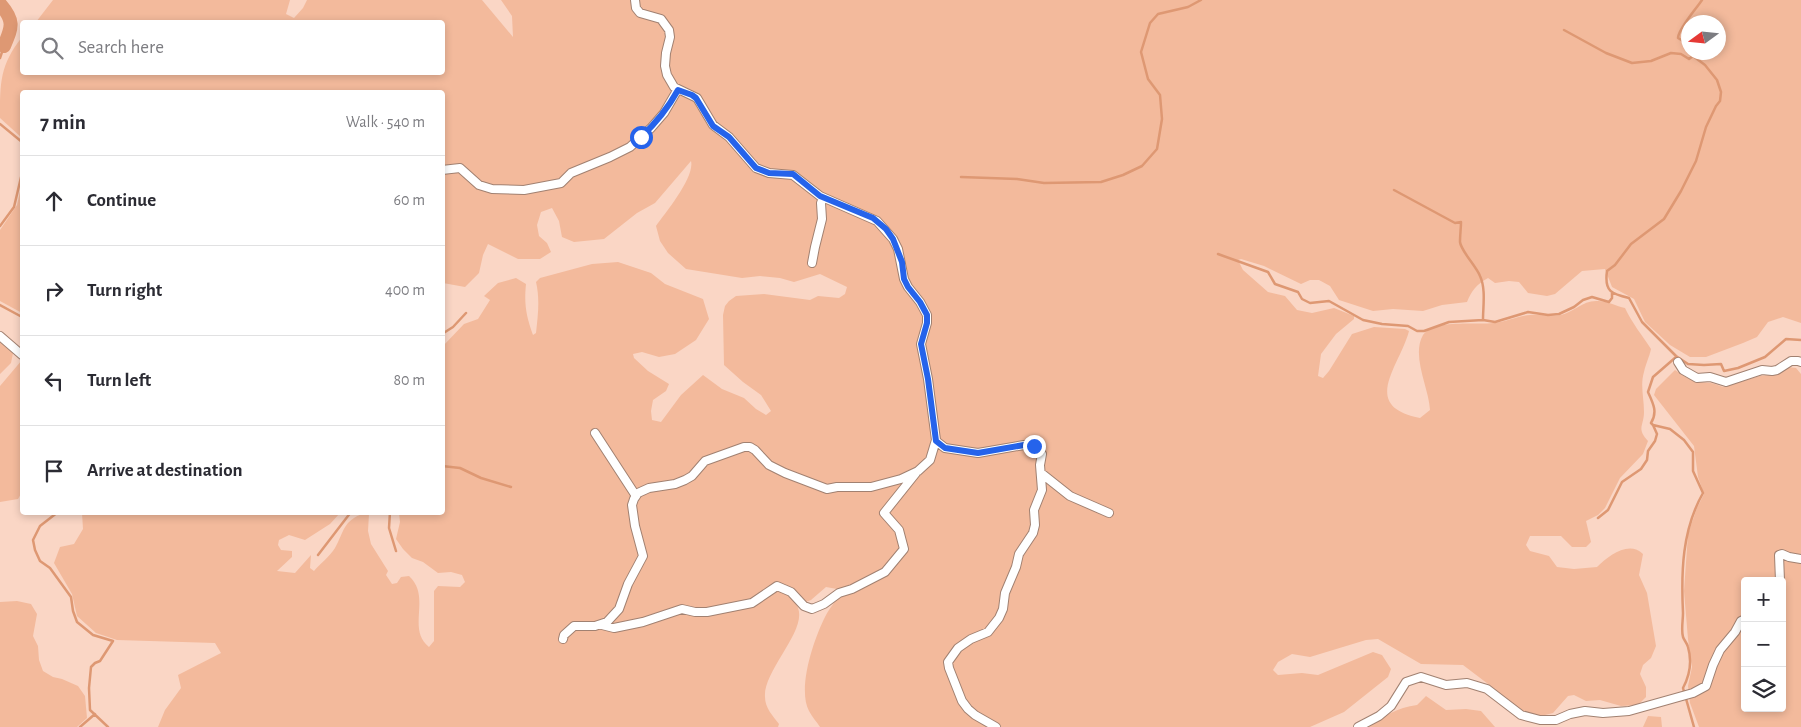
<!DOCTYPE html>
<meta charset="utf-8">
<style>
body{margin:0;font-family:"Alegreya Sans",sans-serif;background:#f2f2f3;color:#2b2b33}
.controls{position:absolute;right:15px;bottom:15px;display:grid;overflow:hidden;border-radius:5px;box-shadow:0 2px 8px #0003}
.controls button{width:45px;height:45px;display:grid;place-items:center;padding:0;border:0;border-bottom:1px solid #e1e1e2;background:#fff;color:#2b2b33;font:25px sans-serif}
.compass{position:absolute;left:1681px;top:15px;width:45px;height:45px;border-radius:50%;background:#fff;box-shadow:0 2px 8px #0003;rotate:255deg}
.stop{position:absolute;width:15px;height:15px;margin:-11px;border:4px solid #2563eb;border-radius:50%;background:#fff}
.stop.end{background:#2563eb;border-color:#fff;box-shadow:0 1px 5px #0008}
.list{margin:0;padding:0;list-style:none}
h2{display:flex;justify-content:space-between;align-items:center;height:65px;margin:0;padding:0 20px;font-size:21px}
h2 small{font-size:16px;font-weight:400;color:#7c7c81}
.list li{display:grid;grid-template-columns:32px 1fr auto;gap:15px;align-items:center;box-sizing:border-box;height:90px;padding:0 20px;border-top:1px solid #e1e1e2}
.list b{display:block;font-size:19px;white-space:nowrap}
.list em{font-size:16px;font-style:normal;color:#7c7c81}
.icon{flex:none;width:28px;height:28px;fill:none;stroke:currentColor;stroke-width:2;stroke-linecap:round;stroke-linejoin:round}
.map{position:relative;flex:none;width:1801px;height:727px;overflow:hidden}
.search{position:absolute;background:#fff;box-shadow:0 2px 8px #0003;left:20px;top:20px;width:425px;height:55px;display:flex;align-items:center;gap:12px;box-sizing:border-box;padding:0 18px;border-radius:5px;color:#7c7c81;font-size:19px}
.panel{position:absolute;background:#fff;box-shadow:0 2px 8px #0003;left:20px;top:90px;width:425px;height:425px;border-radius:5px}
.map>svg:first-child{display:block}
.green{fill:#f3ba9c;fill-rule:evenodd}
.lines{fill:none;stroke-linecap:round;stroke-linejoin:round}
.stream{stroke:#de9873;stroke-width:2.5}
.river{stroke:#de9873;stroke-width:14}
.street-casing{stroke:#a18171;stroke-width:10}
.street{stroke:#fff;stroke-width:8}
.route{stroke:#2563eb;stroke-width:6}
</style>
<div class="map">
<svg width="1801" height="727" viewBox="0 0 1801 727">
<rect width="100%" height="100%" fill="#fad6c5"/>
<path class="green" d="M53 0H290L286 14 294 18 303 8 307 0H482L513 37 512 16 501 0H1801V323L1783 317 1768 322 1757 337 1743 343 1706 357H1690L1670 345 1645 322 1634 299 1612 287 1605 269 1582 271 1555 294 1547 296 1528 293 1519 282 1509 281 1495 283 1488 278C1476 285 1472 290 1467 302L1442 305 1423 311 1393 309 1373 311 1339 300 1330 286 1319 280H1310L1301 284 1264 266 1241 259 1238 260 1243 270 1268 292 1285 296 1297 310 1312 313 1334 308 1354 316V319L1336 334 1321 354 1318 376 1323 378 1329 371 1352 334 1374 327 1405 329 1409 331C1400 366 1359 406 1420 418L1430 410C1429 388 1411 356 1423 335 1434 319 1476 325 1493 323 1506 322 1517 316 1530 315 1541 314 1550 317 1561 315 1574 312 1582 301 1596 301 1605 300 1616 306 1625 308 1632 323 1642 335 1651 349 1649 358 1646 363 1644 372 1640 385 1644 398 1644 412 1644 426 1636 428 1648 441L1643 454 1620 478 1605 508 1598 515 1586 521 1591 542 1586 547H1572L1561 536H1530L1526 545 1530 551 1549 556 1557 567 1574 569 1597 567C1608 556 1629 540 1643 554L1639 575 1647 593 1656 646 1651 658 1643 665 1640 674 1646 687V697L1638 705 1621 706 1600 700 1586 701 1574 695 1568 696 1553 713 1537 717 1521 713 1510 705 1496 690 1463 665 1421 664 1378 639 1366 640 1310 657 1292 654 1278 662 1273 670 1278 675 1302 673 1318 675 1373 652 1382 655 1391 669 1388 677 1344 712 1310 727H820C817 722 812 717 809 711 797 688 814 639 825 617 830 606 838 602 837 589L826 587 811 600 806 602 798 598 793 591 788 596C791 599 797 604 798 608 807 631 763 671 765 697 765 708 773 716 779 724L778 727H158L165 710 181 688 178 675 221 653 215 643 117 640 96 633 77 616 72 594 54 563 60 547 74 544 83 529 82 513H340L330 524 305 540 289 535 279 540 278 545 281 550 292 551V557L277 571 295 573 311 555 310 568 314 571C320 564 330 556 335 548 345 530 342 522 364 513L369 514 368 531 371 544 388 571 386 575 392 584 397 583 401 577 409 576C432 597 406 629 429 647L434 641V591L438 586 460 587 465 582 462 575 451 572 438 573 423 562 412 558 403 549 396 539 400 522 399 513 442 512 443 346 464 324 478 319 490 300 484 296 498 283 516 278 526 284C524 304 526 316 533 335L536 333C538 315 540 299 536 282L540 278 592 264 618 262 651 273 665 284 703 299 709 319 696 340 675 354 659 357 642 352 633 354 634 358 648 371 669 384 666 391 653 400 651 411 652 420 661 422 681 395 703 375 722 389 744 398 756 409 766 415 771 411 761 395 743 382 724 365 723 315 725 306 729 301 736 296 764 294 810 300 818 296 839 298 845 294 847 287 820 274 794 282 780 278 760 276 742 278 686 269 668 253 660 241 656 226C666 212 695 177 691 161L655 203 637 213 604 239 574 242 562 237 559 221 552 208 541 212 537 225 539 236 547 243 551 252 540 259H518L488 244 483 255 479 273 465 287 443 283 442 92H22V138L0 118C0 82 0 65 22 37V72H442V22H36ZM1688 22H1718V52H1688Z
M22 183V313L0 301V230L17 205Z
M0 342 10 349 13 353 11 363 0 374Z
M22 360V492L18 499 0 502V386Z
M1788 367 1796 368 1801 374V727H1699L1690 703 1688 686 1692 667 1688 639 1684 591 1688 534 1697 508 1704 494 1698 477 1694 446 1654 395 1656 389 1675 370C1682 375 1690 380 1698 382 1710 383 1711 382 1723 387L1760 376 1778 374ZM1745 581H1782V708H1745Z
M17 601 31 604 37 614 33 636 38 646 39 660 43 671 53 677 62 679 78 686 85 696 87 718 77 727H0V602Z
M1426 696 1446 710 1466 709 1481 711 1495 727H1364C1381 718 1398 707 1417 705Z
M1648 716 1661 717 1662 727H1643Z"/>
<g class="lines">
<path class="stream" d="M1564 30 1606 53 1632 63 1651 61 1671 53 1681 54 1689 59 1693 56
M1688 44 1678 38C1678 29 1696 9 1702 0
M1692 52 1693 56 1705 65 1717 80 1721 92 1720 101 1716 106 1706 127 1696 161 1681 191 1664 219 1631 244 1615 265 1607 271C1604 292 1612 294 1629 298L1642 322 1676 356 1688 364 1704 365 1721 364 1724 371 1738 368 1765 357 1786 339 1801 340
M0 58 4 46
M0 124 22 142
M961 177 1017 179 1044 183 1101 182 1123 175 1142 166 1157 149 1162 119 1160 95 1148 79 1141 52 1150 23 1158 14 1188 7 1201 0
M1394 190 1455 223 1461 222C1461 228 1460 235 1460 242 1461 251 1476 266 1480 276 1486 289 1483 306 1483 320
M0 226 14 207 22 173
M1218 254 1268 272 1275 284 1298 292 1302 299 1310 303 1329 301 1363 320 1382 324 1408 326 1417 331H1424L1449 322 1483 320 1495 322 1528 312 1548 315 1559 314 1574 307 1583 300 1592 297 1609 302 1612 298V293
M0 305 22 317
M442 334 453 327 466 313
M1676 357 1653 377 1648 392C1653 403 1658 412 1651 423L1653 425 1670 429 1684 440 1693 452V471L1703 493C1682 530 1681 572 1683 613 1683 621 1681 630 1683 637 1684 640 1687 643 1688 647 1692 661 1690 675 1683 688L1694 727
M442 466 460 468 481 478 511 487
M58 512 40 526 33 540 35 550 40 561 50 568 71 597 73 611 77 622 93 635 113 641 100 661 95 663 91 667 89 688 90 710 108 727
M390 512 389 528 396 551
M1598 518 1608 510 1622 482 1641 469 1647 460 1648 451 1655 441 1657 434 1653 425
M318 555 351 512
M80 727 95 714"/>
<path class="river" d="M0 4C15 21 12 27 4 46"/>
<g class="street-casing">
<path id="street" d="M442 170 460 168 479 185 492 189 524 190 561 183 571 173 610 157 630 147 651 128 664 113 678 89
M812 263 815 247 822 219 821 203 823 198
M0 336 22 355
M1678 362 1683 370 1697 378 1710 377 1726 382 1762 370 1772 371 1777 370 1791 361H1798L1801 362
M595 433 636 496
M936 441 945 448 978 453 1024 445 1037 448 1042 454 1040 465 1042 490 1034 510 1035 525 1033 533 1019 554 1016 567 1005 593 1003 609 999 618 988 632 971 639 958 648 948 662 949 668 962 701 968 709 975 715 996 727
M1041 473 1070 496 1109 513
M1780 581 1779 555 1782 554 1789 557 1801 559
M602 625 614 628 643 622 682 609 695 612H707L752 603 777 586 791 592 804 606 812 609 824 604 839 593 852 589 885 572 904 549 899 530 884 513 916 473
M563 639 564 635 574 626H595L607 622 619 609 628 584 643 556 635 526 632 505 634 499 638 493 649 488 675 484 685 480 692 476 705 461 744 447H750L755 450 769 465 785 473 827 489 837 487H871L901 479 918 471 930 460 936 440 928 379 921 344 927 323V315L920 302 908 287 904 279 898 249 893 239 877 221 820 196 793 175 769 173 756 168 729 137 713 125 697 98 674 87 667 75 665 66 666 53 670 37 669 30 661 19 640 13 636 8 635 0
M1358 727 1379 716 1391 706 1406 682 1421 677 1446 685 1467 683 1487 689 1521 715 1540 720H1556L1570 714 1585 711 1603 713 1629 711 1693 693 1706 686 1713 665 1720 650 1735 632 1741 621 1745 619"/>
</g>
<use href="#street" class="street"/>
</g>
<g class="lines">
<path class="route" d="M641 137C656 123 668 108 678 90L692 95 696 98 713 126 729 137 756 168 769 173 793 174 820 196 873 218 886 229 893 239 902 262 904 279 908 287 920 302 927 315V323L921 344 928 379 936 441 945 448 978 453 1024 445 1034 446"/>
</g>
</svg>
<div class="controls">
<button>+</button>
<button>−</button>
<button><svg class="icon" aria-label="layers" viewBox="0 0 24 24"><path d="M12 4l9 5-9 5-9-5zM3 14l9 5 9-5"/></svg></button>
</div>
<svg class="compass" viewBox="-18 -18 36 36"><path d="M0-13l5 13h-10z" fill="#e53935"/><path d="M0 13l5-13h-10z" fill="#7c7c81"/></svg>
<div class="stop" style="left:641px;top:137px"></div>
<div class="stop end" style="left:1034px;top:446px"></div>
<div class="search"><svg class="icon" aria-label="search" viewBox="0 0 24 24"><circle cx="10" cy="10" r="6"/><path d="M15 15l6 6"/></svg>Search here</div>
<section class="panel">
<h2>7 min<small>Walk · 540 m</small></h2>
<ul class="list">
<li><svg class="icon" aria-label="ahead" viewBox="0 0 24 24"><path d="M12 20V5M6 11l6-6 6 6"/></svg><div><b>Continue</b></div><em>60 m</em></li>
<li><svg class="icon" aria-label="right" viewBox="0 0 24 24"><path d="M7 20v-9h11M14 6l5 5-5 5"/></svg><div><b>Turn right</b></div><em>400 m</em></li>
<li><svg class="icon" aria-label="left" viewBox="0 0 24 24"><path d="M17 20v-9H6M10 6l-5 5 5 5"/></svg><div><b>Turn left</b></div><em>80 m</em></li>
<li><svg class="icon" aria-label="arrive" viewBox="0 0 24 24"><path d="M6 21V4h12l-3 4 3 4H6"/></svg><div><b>Arrive at destination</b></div></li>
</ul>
</section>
</div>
